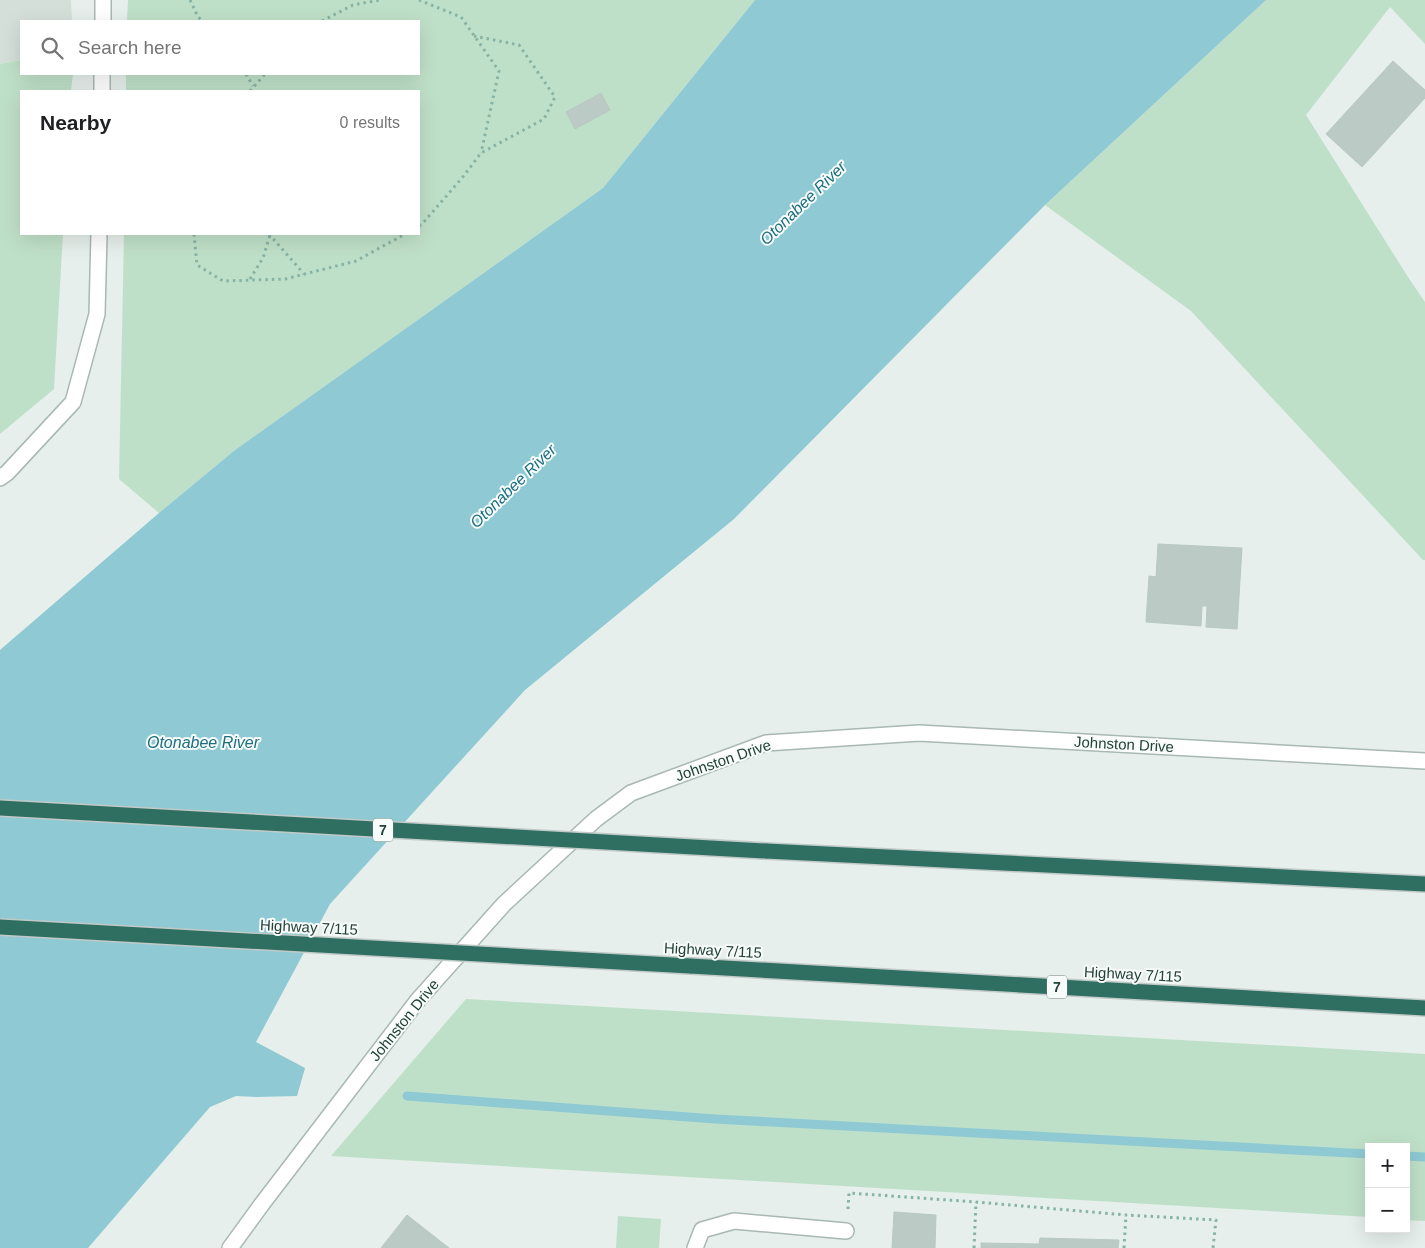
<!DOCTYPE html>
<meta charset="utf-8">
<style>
body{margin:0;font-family:Helvetica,sans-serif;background:#f2f2f2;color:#202124}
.controls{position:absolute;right:15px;bottom:15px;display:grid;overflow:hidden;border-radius:0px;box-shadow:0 5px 20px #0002}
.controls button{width:45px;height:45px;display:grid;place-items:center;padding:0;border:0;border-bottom:1px solid #e0e0e0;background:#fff;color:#202124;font:25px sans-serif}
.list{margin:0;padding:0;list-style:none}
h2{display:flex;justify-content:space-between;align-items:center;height:65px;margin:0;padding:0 20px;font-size:21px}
h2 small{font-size:16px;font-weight:400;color:#757577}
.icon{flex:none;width:28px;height:28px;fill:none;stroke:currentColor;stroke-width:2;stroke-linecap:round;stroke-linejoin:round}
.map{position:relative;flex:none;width:1425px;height:1248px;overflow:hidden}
.search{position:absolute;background:#fff;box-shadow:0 5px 20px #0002;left:20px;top:20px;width:400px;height:55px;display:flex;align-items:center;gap:12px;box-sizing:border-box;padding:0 18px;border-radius:0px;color:#757577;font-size:19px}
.panel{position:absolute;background:#fff;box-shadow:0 5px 20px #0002;left:20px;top:90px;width:400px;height:145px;border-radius:0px}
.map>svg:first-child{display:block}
.built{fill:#d4dfda}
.green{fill:#bfe0c8}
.water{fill:#8ec9d4}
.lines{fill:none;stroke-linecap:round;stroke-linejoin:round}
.stream{stroke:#8ec9d4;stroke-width:9}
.building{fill:#bbcac4;stroke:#b8c9c2}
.service-casing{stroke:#a8b8b2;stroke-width:18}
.minor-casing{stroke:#a8b8b2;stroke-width:18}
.tertiary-casing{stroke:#a8b8b2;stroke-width:18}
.motorway-casing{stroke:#c2cac8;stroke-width:18}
.path{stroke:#86b3a5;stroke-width:3;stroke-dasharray:2.5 4;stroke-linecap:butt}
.service{stroke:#fff;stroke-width:15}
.minor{stroke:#fff;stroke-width:15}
.tertiary{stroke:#fff;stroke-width:15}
.motorway{stroke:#2f6f62;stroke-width:15}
.motorway-bridge-casing{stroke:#c2cac8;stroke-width:18;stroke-linecap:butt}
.motorway-bridge{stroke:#2f6f62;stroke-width:15}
.labels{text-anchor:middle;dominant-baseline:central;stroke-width:4;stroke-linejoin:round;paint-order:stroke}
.shield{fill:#f7fbf9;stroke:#637a73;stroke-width:1}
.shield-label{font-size:14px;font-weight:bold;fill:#24423a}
.street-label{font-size:15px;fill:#24423a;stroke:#f7fbf9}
.water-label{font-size:16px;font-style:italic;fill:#1c6f80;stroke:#f7fbf9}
</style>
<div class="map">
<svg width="1425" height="1248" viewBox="0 0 1425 1248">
<rect width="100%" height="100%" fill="#e6efeb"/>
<path class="built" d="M0 0H71L72 21H21V60L0 64Z"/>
<path class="green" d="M128 0H755L603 188 235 450 159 513 119 479 124 234H419V91H126V74H419V21H127Z
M1266 0H1425V44L1390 7 1306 115 1408 277 1425 302V560H1423L1191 311 1045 205Z
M21 60V74H73L71 91H21V234H63L54 389 0 434V64Z
M466 999 1425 1054V1221L1406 1220V1147H1369V1217L331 1156Z
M618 1216 661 1219 659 1248H616Z"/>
<path class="water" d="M755 0H1266L1045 205 734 519 525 690 330 904 256 1042 305 1068 297 1096 256 1097 236 1096 210 1107 88 1248H0V650L159 513 235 450 603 188Z"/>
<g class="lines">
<path class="stream" d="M407 1096 715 1119 1369 1154
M1406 1156 1425 1157"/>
</g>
<path class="building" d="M1393 61 1425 90V98L1362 167 1326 134Z
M601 93 610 110 575 129 566 112Z
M1158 544 1242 548 1237 629 1206 627 1207 606H1202L1201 626 1146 622 1149 576 1156 577Z
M894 1212 936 1215 935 1248H892Z
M407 1215 449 1248H381Z
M1040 1238 1119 1240 1118 1248H981V1243L1039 1244Z"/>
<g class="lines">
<g class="service-casing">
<path id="service" d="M695 1248 702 1230 734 1221 846 1231"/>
</g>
<g class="minor-casing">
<path id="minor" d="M103 21V0
M102 91V74
M0 478 7 473 73 402 97 314 99 234"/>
</g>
<g class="tertiary-casing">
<path id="tertiary" d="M230 1248 262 1204 418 1000 504 904 596 819 631 793 766 743 919 733 1425 761"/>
</g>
<g class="motorway-casing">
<path id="motorway" d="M766 851 1425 884
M690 966 1425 1008"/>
</g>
<path class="path" d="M190 0 198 17 203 21
M419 0 461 17 499 71 481 153
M322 21 353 5 380 0
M246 74 253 86
M250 91 265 74
M419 226 422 224 462 178 481 153 544 119 555 97 519 45 474 36
M194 234 197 265 223 281 285 279 356 261 405 234
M269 234 304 274
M250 279 263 258 270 235
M848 1209 849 1193 976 1202 1126 1215 1216 1220 1213 1248
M974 1248 976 1202
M1124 1248 1126 1215"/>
<use href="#service" class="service"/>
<use href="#minor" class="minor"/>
<use href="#tertiary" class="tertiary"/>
<use href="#motorway" class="motorway"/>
<g class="motorway-bridge-casing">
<path id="motorway-bridge" d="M0 808 766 851
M0 927 690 966"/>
</g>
<use href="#motorway-bridge" class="motorway-bridge"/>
</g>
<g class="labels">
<g class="shield">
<rect x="373" y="818.5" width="20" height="23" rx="4"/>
<rect x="1047" y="975.5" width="20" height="23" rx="4"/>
</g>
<g class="shield-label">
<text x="383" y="830">7</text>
<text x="1057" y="987">7</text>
</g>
<g class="street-label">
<text transform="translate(1124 744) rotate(3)">Johnston Drive</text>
<text transform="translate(723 760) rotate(-19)">Johnston Drive</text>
<text transform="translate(309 927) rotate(3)">Highway 7/115</text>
<text transform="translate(713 950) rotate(3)">Highway 7/115</text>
<text transform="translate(1133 974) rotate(3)">Highway 7/115</text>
<text transform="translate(404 1020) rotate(-51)">Johnston Drive</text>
</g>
<g class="water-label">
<text transform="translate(803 203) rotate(-44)">Otonabee River</text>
<text transform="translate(513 486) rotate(-44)">Otonabee River</text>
<text x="203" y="742">Otonabee River</text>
</g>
</g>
</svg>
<div class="controls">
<button>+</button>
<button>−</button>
</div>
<div class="search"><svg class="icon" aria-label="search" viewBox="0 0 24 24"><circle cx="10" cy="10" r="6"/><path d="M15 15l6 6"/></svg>Search here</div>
<section class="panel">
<h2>Nearby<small>0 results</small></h2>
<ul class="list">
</ul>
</section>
</div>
